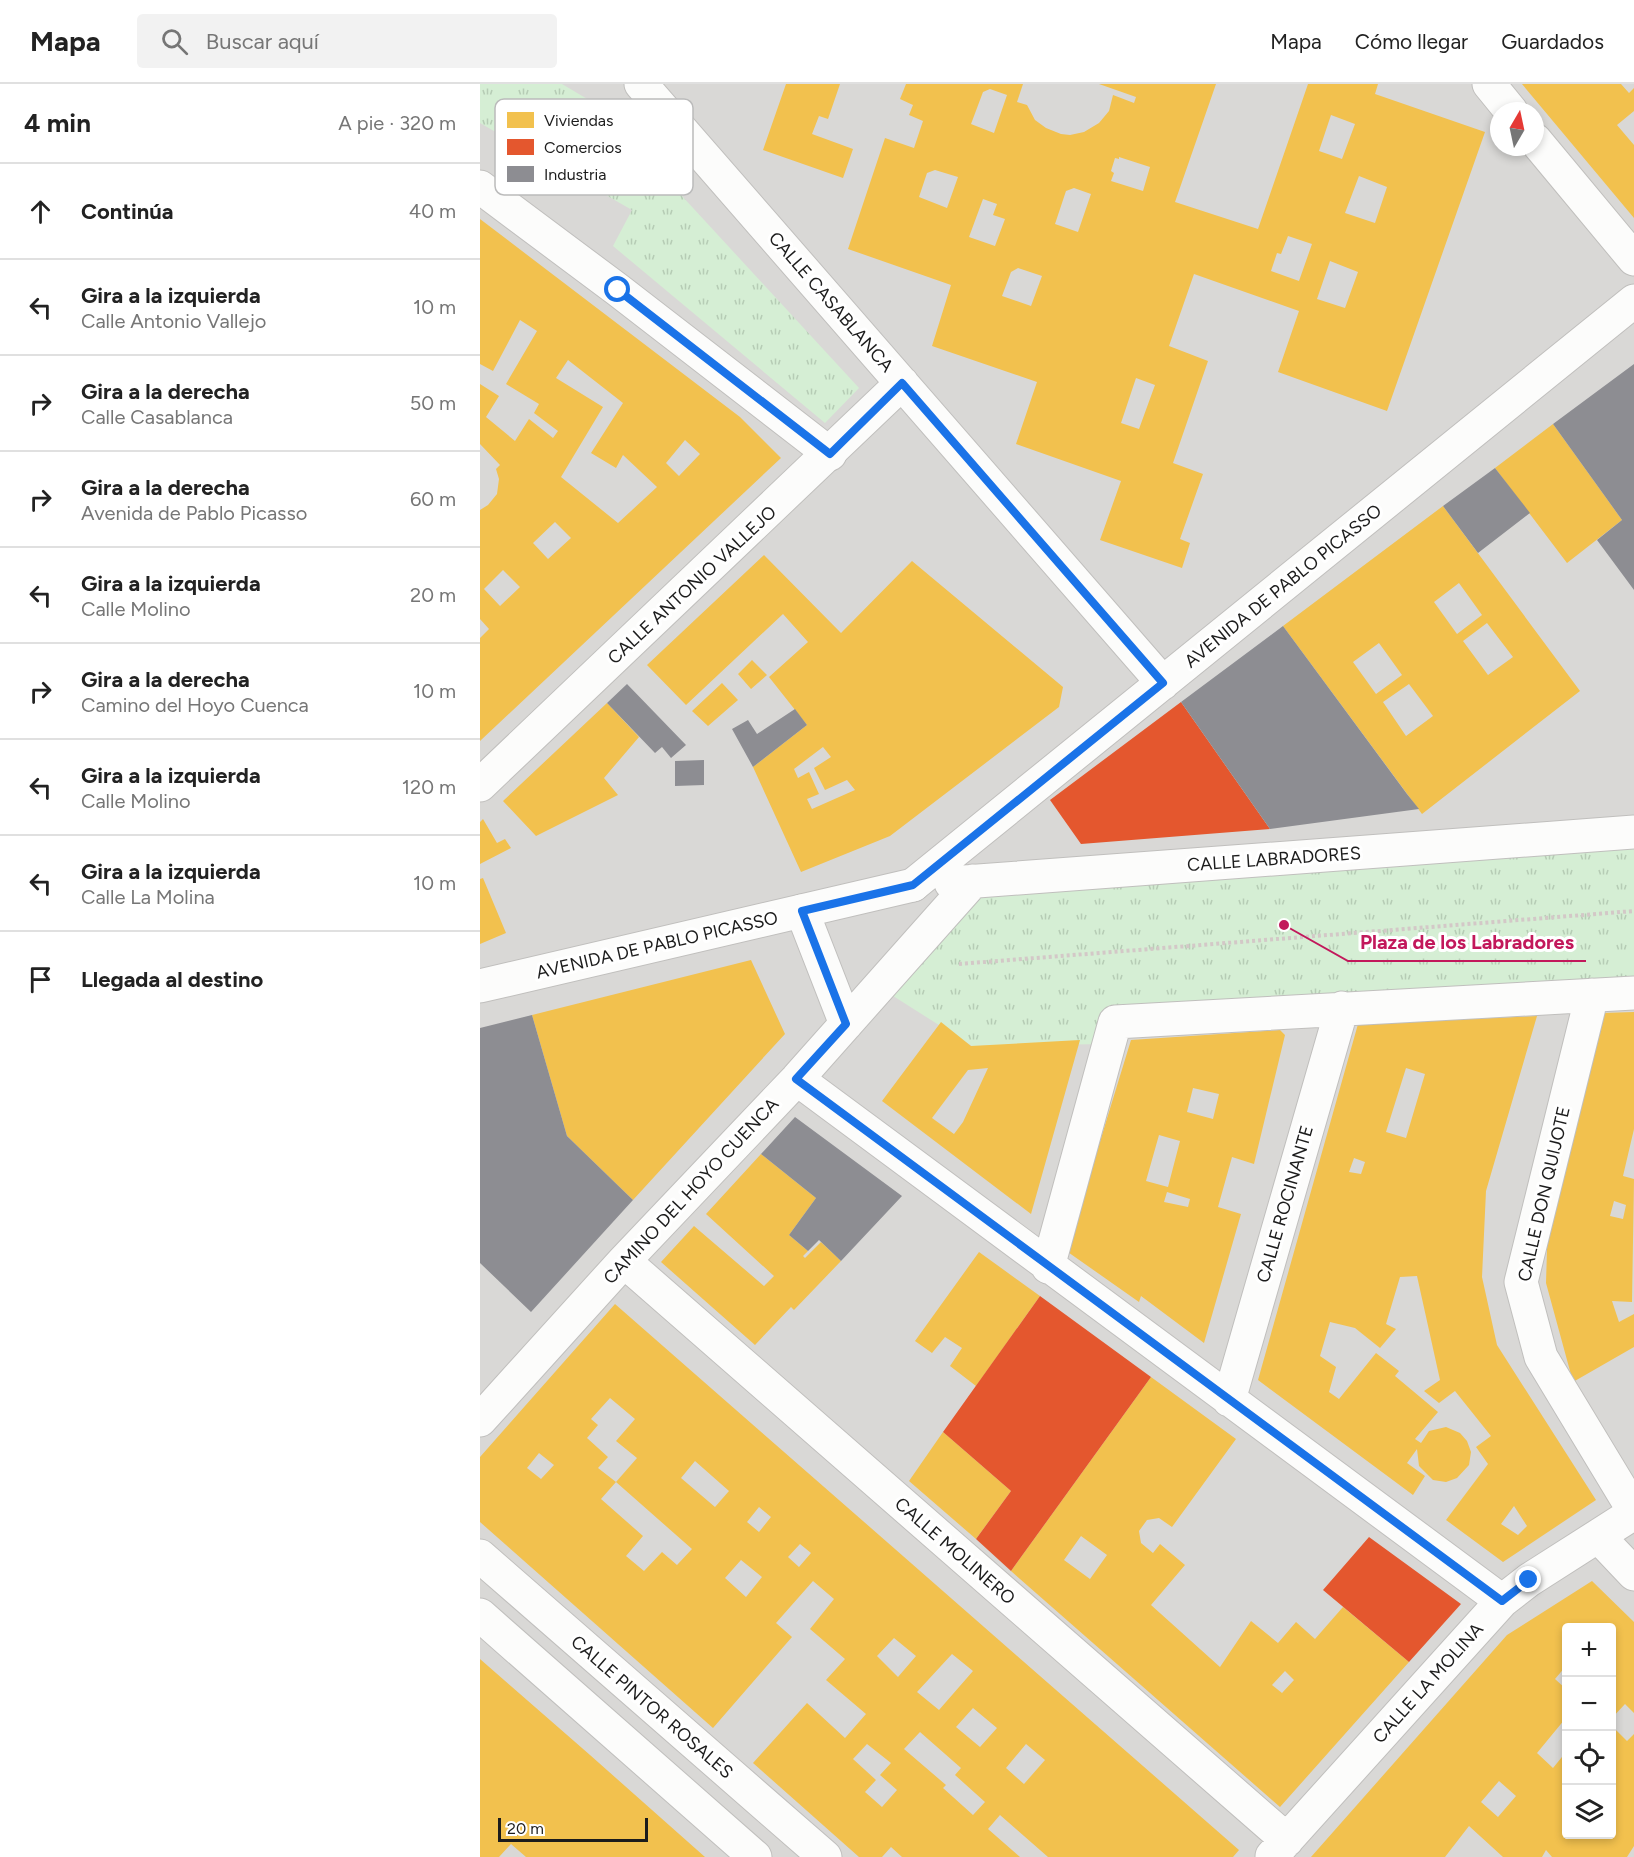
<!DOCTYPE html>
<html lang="es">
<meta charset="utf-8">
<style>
body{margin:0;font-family:Figtree,sans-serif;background:#f2f2f2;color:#222}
.controls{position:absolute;right:18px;bottom:18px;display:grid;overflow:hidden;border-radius:6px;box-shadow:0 3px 9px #0003}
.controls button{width:54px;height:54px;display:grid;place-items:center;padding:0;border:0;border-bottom:2px solid #e0e0e0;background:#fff;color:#222;font:30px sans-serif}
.compass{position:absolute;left:1010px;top:18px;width:54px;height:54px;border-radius:50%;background:#fff;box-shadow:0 3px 9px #0003;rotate:9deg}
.scale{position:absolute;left:18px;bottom:15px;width:150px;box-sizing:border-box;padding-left:6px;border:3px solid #1c1c1c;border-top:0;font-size:16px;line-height:21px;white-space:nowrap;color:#1c1c1c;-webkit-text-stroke:4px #fff;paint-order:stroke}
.stop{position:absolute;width:18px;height:18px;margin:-14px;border:4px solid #1a73e8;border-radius:50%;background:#fff}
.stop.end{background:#1a73e8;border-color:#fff;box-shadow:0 2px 6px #0008}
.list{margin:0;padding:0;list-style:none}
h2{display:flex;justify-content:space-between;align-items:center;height:78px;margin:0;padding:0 24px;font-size:26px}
h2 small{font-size:20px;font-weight:400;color:#767676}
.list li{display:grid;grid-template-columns:39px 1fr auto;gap:18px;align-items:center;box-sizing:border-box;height:96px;padding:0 24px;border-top:2px solid #e0e0e0}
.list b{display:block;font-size:22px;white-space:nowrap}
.list p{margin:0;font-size:20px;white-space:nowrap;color:#767676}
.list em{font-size:20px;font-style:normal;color:#767676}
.icon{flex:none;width:33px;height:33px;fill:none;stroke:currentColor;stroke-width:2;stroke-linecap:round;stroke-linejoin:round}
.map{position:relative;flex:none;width:1154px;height:1773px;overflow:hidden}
header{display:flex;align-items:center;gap:36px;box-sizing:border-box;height:84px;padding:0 30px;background:#fff;border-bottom:2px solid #e0e0e0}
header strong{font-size:28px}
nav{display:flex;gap:33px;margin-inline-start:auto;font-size:21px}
.search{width:420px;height:54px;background:#f2f2f2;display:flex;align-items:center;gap:15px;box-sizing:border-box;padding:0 21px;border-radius:6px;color:#767676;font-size:22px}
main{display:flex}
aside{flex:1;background:#fff}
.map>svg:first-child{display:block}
.residential{fill:#d9d8d6;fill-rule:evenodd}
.park{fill:url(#park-tufts)}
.homes{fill:#f2c14e;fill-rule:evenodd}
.shops{fill:#e4572e}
.industry{fill:#8d8d92}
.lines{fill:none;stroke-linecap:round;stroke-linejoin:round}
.pedestrian-casing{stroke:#c0bfbd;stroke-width:35}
.minor-casing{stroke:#c0bfbd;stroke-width:35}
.tertiary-casing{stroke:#c0bfbd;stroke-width:35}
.path{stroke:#d3c8c7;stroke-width:4;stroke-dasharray:3 3;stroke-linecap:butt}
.pedestrian{stroke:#fcfcfb;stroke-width:33}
.minor{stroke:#fcfcfb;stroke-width:33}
.tertiary{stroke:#fcfcfb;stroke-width:33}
.route{stroke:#1a73e8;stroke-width:8}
.labels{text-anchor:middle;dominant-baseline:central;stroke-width:6;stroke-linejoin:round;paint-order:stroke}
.street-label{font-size:18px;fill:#1c1c1c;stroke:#fff}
.key{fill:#fff;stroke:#bbb;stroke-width:1.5}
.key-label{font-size:16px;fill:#1c1c1c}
.leader{fill:none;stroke:#c2185b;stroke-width:2}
.callout-dot{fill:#c2185b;stroke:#fff;stroke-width:2}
.callout-label{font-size:20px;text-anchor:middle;font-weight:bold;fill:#c2185b;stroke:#fff;stroke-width:6;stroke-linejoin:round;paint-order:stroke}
</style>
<header>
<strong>Mapa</strong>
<div class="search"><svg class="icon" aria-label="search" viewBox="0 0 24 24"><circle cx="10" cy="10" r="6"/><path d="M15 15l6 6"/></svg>Buscar aquí</div>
<nav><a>Mapa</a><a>Cómo llegar</a><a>Guardados</a></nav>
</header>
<main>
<aside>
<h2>4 min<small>A pie · 320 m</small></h2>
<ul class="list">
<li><svg class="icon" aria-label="ahead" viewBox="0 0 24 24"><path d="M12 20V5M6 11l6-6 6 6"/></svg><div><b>Continúa</b></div><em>40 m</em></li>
<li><svg class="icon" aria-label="left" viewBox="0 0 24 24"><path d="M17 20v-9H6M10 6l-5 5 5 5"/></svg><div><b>Gira a la izquierda</b><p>Calle Antonio Vallejo</p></div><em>10 m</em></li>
<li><svg class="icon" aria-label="right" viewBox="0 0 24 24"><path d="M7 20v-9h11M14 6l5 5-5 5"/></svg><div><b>Gira a la derecha</b><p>Calle Casablanca</p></div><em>50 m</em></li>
<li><svg class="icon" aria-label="right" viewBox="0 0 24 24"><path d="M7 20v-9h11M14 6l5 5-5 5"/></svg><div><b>Gira a la derecha</b><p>Avenida de Pablo Picasso</p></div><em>60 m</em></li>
<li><svg class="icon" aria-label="left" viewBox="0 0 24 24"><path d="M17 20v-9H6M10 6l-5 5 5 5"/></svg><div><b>Gira a la izquierda</b><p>Calle Molino</p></div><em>20 m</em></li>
<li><svg class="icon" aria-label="right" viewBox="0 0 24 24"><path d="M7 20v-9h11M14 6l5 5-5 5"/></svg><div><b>Gira a la derecha</b><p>Camino del Hoyo Cuenca</p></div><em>10 m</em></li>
<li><svg class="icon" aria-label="left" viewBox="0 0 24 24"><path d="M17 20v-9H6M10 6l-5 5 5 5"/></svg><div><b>Gira a la izquierda</b><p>Calle Molino</p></div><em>120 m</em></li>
<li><svg class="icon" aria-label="left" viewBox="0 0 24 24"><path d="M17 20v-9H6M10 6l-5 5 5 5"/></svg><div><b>Gira a la izquierda</b><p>Calle La Molina</p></div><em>10 m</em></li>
<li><svg class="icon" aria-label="arrive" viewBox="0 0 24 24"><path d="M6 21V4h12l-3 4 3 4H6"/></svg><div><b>Llegada al destino</b></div></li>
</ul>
</aside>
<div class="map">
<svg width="1154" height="1773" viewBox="0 0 1154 1773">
<defs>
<pattern id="park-tufts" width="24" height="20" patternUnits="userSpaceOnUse" patternTransform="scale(1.5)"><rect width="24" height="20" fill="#d5eed4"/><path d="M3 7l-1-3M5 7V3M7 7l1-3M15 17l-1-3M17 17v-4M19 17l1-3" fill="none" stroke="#b6ccb5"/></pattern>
</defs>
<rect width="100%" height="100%" fill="#eae8e5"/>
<path class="residential" d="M0 0H1154V1773H0ZM1019 27H1055V63H1019ZM1086 1544H1132V1750H1086Z"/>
<path class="park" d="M0 0H82L119 22 379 304 345 339 133 162 152 126 0 39Z
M1154 748V909L635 938 629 960 492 962 399 903 493 797Z"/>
<path class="homes" d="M306 0H360L348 35 339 32 332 50 373 65 363 94 283 66Z
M426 0H543L537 18 547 21 555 36 566 44 581 50 590 51 604 48 619 39 629 27 633 11 654 19 656 13 619 0H736L695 118 778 145 828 0H898L895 10 1005 48 907 327 798 288 819 227 714 190 689 262 728 277 693 379 723 390 700 455 710 459 702 484 620 456 641 397 536 360 557 298 452 262 471 201 368 165 405 54 434 64 443 37 429 31 433 21 420 15ZM510 5 527 11 514 49 491 40 503 8ZM851 31 875 40 862 75 839 67ZM639 73 670 83 663 107 631 97 634 89 631 87 635 74 639 75ZM455 86 478 93 467 124 439 113 447 89ZM879 92 907 103 895 139 865 129ZM594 104 611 110 598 148 575 140 586 107ZM503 115 517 120 513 131 525 135 515 162 489 153ZM808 152 832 160 819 197 791 187 797 169 801 170ZM850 177 878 188 865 224 837 215ZM538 184 562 192 551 222 522 212 531 188ZM656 294 675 301 659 345 641 339Z
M1042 0H1141L1149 9 1154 4V27L1137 41 1154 61V134Z
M0 135 260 333 301 374 0 657V554L9 545 0 535V426L8 421 17 410 19 395 16 385 20 381 0 360V300L19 312 6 333 35 357 49 335 73 354 78 347 54 329 59 320 26 300 57 247 40 236 13 287 0 280ZM88 276 143 319 111 369 136 384 143 371 177 403 138 439 81 393 123 323 76 294ZM205 356 220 370 199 392 186 379ZM75 438 91 454 68 475 53 459ZM23 486 40 503 20 522 4 505Z
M1073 340 1142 436 1087 479 1015 384Z
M963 422 1100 607 942 730 803 542ZM979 499 1002 531 977 550 954 518ZM1007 539 1033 573 1008 591 983 557ZM899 559 922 591 896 610 873 578ZM929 600 953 632 926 652 903 618Z
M284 471 361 549 432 477 583 603 579 623 410 752 321 788 273 683 327 641 289 593 328 558 303 530 206 621 167 581ZM343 663 351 673 334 684 345 706 367 696 375 706 332 725 327 715 339 710 329 688 318 694 314 685Z
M272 576 287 591 271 605 258 590Z
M242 599 258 616 228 642 212 627Z
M127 619 159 653 124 694 138 711 56 752 23 717Z
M3 735 17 759 25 755 31 764 0 780V738Z
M3 794 26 849 0 860V795Z
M271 876 305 950 153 1116 87 1052 52 931Z
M1154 928V1045L1143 1092 1154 1095 1152 1218 1132 1217 1139 1238 1154 1230V1263L1093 1298 1066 1199 1068 1132 1122 929ZM1134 1117 1146 1121 1143 1135 1130 1132Z
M1057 932 1006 1107 1002 1193 1017 1261 1116 1416 1023 1478 966 1436 1008 1380 996 1363 1011 1352 975 1307 959 1319 944 1307 960 1296 937 1192 920 1193 906 1240 916 1245 900 1264 875 1244 850 1238 840 1272 856 1283 849 1308 859 1315 896 1269 919 1287 915 1292 958 1328 935 1355 941 1359 949 1347 966 1343 980 1349 987 1357 991 1368 989 1381 977 1394 966 1398 953 1396 939 1382 937 1365 927 1379 945 1392 933 1411 778 1296 878 940ZM926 984 945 990 926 1054 906 1048ZM874 1074 885 1078 881 1090 869 1088ZM1034 1422 1047 1442 1038 1451 1021 1440Z
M461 938 491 962 600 956 551 1130 402 1017ZM508 984 483 1038 474 1050 452 1034 488 986Z
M800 946 805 951 774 1080 752 1073 738 1123 761 1130 724 1259 661 1212 659 1218 585 1166 603 1113 651 956ZM713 1004 739 1010 733 1035 707 1028ZM679 1051 700 1057 688 1103 666 1097ZM687 1108 710 1115 708 1123 684 1118Z
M281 1070 336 1114 309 1151 328 1167 323 1172 325 1174 341 1158 361 1177 314 1226 311 1223 275 1261 181 1178 214 1142 284 1202 294 1192 226 1130Z
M499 1168 560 1212 496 1302 470 1282 482 1264 465 1253 452 1269 435 1257Z
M135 1220 759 1766 753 1773H568L520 1731 508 1745 540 1773H422L411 1763 402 1773H379L273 1679 327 1619 365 1654 386 1630 346 1596 365 1575 330 1545 354 1515 333 1497 296 1539 312 1553 233 1644 0 1438V1373ZM130 1314 155 1335 136 1357 157 1374 136 1398 118 1384 128 1373 107 1354 118 1341 111 1335ZM59 1369 74 1381 61 1395 47 1384ZM215 1377 249 1407 235 1423 201 1394ZM136 1398 212 1465 197 1481 182 1468 164 1487 146 1472 163 1452 121 1415ZM279 1423 291 1433 279 1448 267 1438ZM320 1460 331 1469 319 1483 308 1473ZM261 1476 282 1493 266 1513 245 1494ZM414 1554 436 1572 418 1593 397 1572ZM472 1570 493 1587 459 1626 437 1608ZM493 1624 517 1644 500 1663 476 1643ZM440 1648 481 1684 475 1691 505 1718 493 1731 463 1704 466 1701 424 1665ZM387 1660 411 1679 400 1691 417 1706 402 1723 385 1708 396 1696 373 1675ZM546 1660 565 1676 544 1700 526 1684Z
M671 1293 756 1355 692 1443 679 1434 667 1436 659 1447 661 1459 673 1469 680 1460 705 1481 671 1521 740 1583 771 1537 798 1559 816 1538 835 1555 863 1523 929 1578 800 1723 531 1487ZM601 1452 627 1471 610 1495 584 1476ZM805 1587 814 1596 802 1609 792 1601Z
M463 1348 531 1407 496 1455 429 1397Z
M1112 1497 1154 1538V1629L1145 1620 1132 1634V1544H1086V1582L1075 1595 1086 1605V1636L1085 1635 1057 1669 1073 1684 1086 1668V1750H1132V1642L1147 1657 1154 1650V1762L1147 1773H1072L1066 1766 1062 1773H1023L989 1742 965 1773H831L1027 1551ZM1019 1697 1036 1712 1018 1733 1001 1718Z
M0 1575 110 1671 225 1773H46L31 1760 19 1773H0Z"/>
<path class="shops" d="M701 618 790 745 601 760 570 716Z
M560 1212 671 1293 531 1487 496 1455 531 1407 463 1348Z
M889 1453 981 1520 929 1578 843 1506Z"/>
<path class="industry" d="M1154 280V506L1117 456 1142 436 1073 340Z
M1015 384 1050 429 998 469 963 422Z
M803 542 927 710 939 725 790 745 701 618Z
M147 600 206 661 191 674 182 663 175 669 127 619Z
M315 625 327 641 273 683 252 645 268 636 277 650Z
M224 676V701L195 702V677Z
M52 931 87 1052 153 1116 51 1228 0 1179V944Z
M315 1033 422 1112 361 1177 339 1156 328 1167 309 1151 336 1114 281 1070Z"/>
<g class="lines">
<g class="pedestrian-casing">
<path id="pedestrian" d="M0 103 138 206 350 370"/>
</g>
<g class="minor-casing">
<path id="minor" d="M161 0 683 599
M1009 0 1031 27
M1055 56 1154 175
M0 701 422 299
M471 799 1154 748
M433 801 1154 217
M322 827 366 940
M1112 911 1041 1198 1061 1273 1154 1427
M317 995 1022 1517
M144 1177 807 1756
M568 1183 635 938 1154 909
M749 1316 862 924
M0 1336 144 1177 317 995 493 797
M1118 1452 1154 1490
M0 1472 345 1773
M0 1531 275 1773
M792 1772 1022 1517 1049 1496 1154 1429"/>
</g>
<g class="tertiary-casing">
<path id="tertiary" d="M0 902 433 801"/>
</g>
<path class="path" d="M479 880 1154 827"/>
<use href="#pedestrian" class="pedestrian"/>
<use href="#minor" class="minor"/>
<use href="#tertiary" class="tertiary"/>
</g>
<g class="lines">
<path class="route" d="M138 206 350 370 422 299 683 599 433 801 322 827 366 940 316 995 1022 1517 1049 1496"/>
</g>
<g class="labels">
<g class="street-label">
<text transform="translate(351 218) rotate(49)">CALLE CASABLANCA</text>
<text transform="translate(212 501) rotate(-43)">CALLE ANTONIO VALLEJO</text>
<text transform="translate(803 502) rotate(-39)">AVENIDA DE PABLO PICASSO</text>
<text transform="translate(794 775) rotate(-4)">CALLE LABRADORES</text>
<text transform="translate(177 861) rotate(-13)">AVENIDA DE PABLO PICASSO</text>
<text transform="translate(211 1107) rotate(-47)">CAMINO DEL HOYO CUENCA</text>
<text transform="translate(1064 1110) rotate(-77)">CALLE DON QUIJOTE</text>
<text transform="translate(805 1120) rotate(-74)">CALLE ROCINANTE</text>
<text transform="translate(475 1467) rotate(41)">CALLE MOLINERO</text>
<text transform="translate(948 1599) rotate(-48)">CALLE LA MOLINA</text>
<text transform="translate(172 1623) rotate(41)">CALLE PINTOR ROSALES</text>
</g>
</g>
<rect x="15" y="15" width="198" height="96" rx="9" class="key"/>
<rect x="27" y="28" width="27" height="16" fill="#f2c14e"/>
<rect x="27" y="55" width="27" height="16" fill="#e4572e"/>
<rect x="27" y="82" width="27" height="16" fill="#8d8d92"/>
<g class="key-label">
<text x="64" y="42">Viviendas</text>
<text x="64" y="69">Comercios</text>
<text x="64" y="96">Industria</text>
</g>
<path class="leader" d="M804 841L868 877H1106"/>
<circle class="callout-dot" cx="804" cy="841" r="6"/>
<g class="callout-label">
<text x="987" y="865">Plaza de los Labradores</text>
</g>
</svg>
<div class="controls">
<button>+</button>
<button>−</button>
<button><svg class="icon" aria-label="locate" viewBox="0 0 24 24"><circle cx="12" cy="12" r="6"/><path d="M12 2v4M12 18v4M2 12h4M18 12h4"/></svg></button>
<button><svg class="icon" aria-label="layers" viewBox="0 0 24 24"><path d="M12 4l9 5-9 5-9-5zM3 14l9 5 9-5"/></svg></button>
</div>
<svg class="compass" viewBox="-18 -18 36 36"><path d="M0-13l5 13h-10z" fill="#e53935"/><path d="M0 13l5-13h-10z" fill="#767676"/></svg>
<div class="scale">20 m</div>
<div class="stop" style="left:138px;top:206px"></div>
<div class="stop end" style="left:1049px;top:1496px"></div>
</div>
</main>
